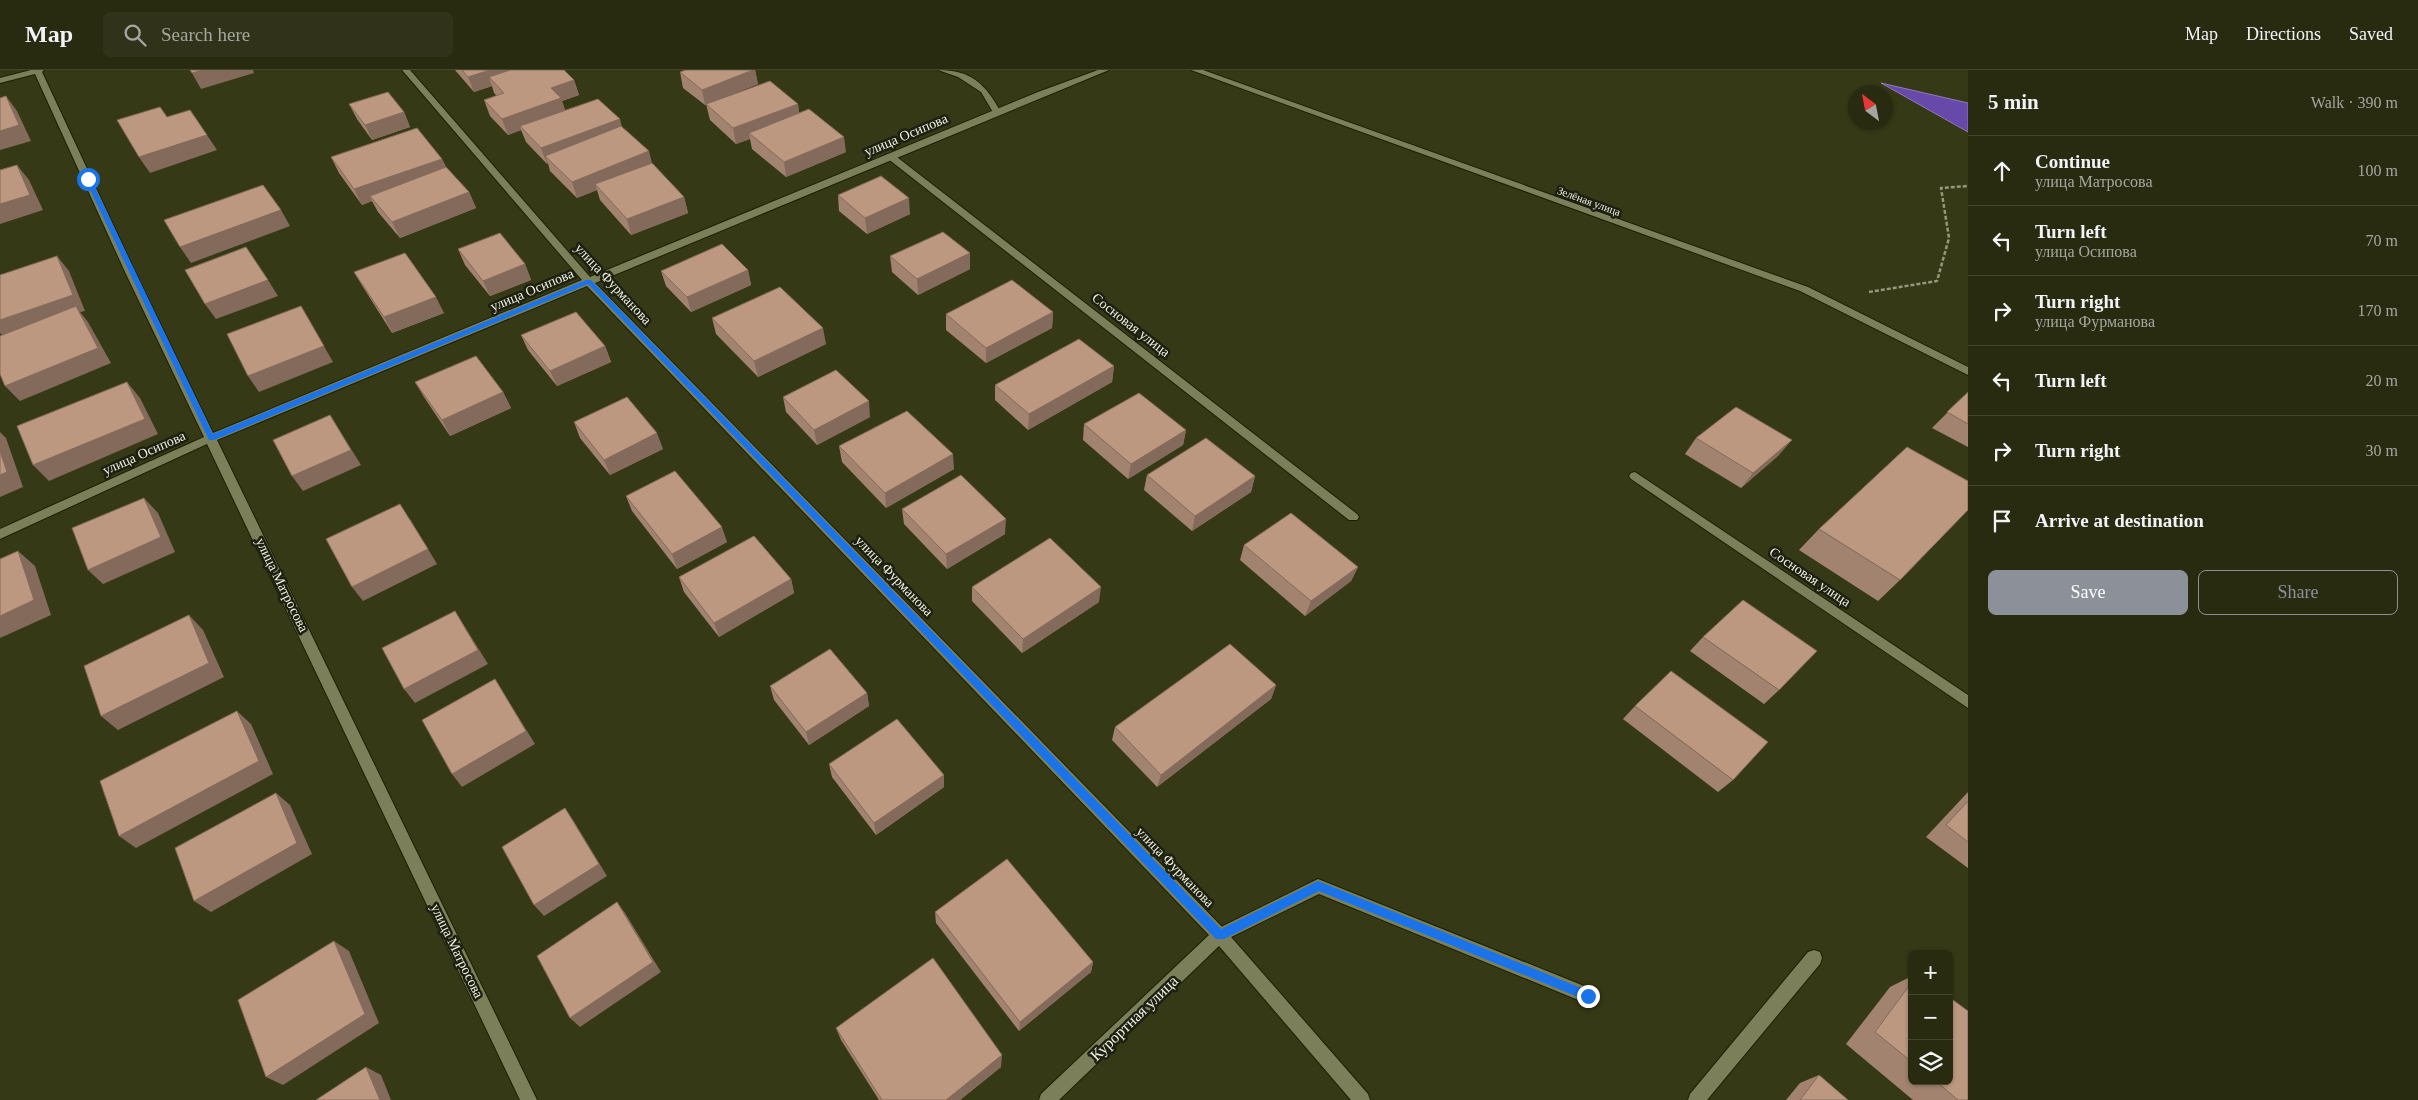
<!DOCTYPE html>
<meta charset="utf-8">
<style>
body{margin:0;font-family:Georgia,serif;background:#303319;color:#f1f3f6}
.controls{position:absolute;right:15px;bottom:15px;display:grid;overflow:hidden;border-radius:8px;box-shadow:0 1px 4px #0004}
.controls button{width:45px;height:45px;display:grid;place-items:center;padding:0;border:0;border-bottom:1px solid #444730;background:#282b10;color:#f1f3f6;font:25px sans-serif}
.compass{position:absolute;left:1848px;top:15px;width:45px;height:45px;border-radius:50%;background:#282b10;box-shadow:0 1px 4px #0004;rotate:328deg}
.stop{position:absolute;width:15px;height:15px;margin:-11px;border:4px solid #1a73e8;border-radius:50%;background:#fff}
.stop.end{background:#1a73e8;border-color:#fff;box-shadow:0 1px 5px #0008}
.list{margin:0;padding:0;list-style:none}
h2{display:flex;justify-content:space-between;align-items:center;height:65px;margin:0;padding:0 20px;font-size:21px}
h2 small{font-size:16px;font-weight:400;color:#a5a79f}
.list li{display:grid;grid-template-columns:32px 1fr auto;gap:15px;align-items:center;box-sizing:border-box;height:70px;padding:0 20px;border-top:1px solid #444730}
.list b{display:block;font-size:19px;white-space:nowrap}
.list p{margin:0;font-size:16px;white-space:nowrap;color:#a5a79f}
.list em{font-size:16px;font-style:normal;color:#a5a79f}
.actions{display:flex;gap:10px;padding:15px 20px}
.actions a{flex:1;padding:11px 0;border:1px solid #8c9099;border-radius:8px;text-align:center;font-size:18px;color:#8c9099}
.actions .main{background:#8c9099;color:#fff}
.icon{flex:none;width:28px;height:28px;fill:none;stroke:currentColor;stroke-width:2;stroke-linecap:round;stroke-linejoin:round}
.map{position:relative;flex:none;width:1968px;height:1030px;overflow:hidden}
header{display:flex;align-items:center;gap:30px;box-sizing:border-box;height:70px;padding:0 25px;background:#282b10;border-bottom:1px solid #444730}
header strong{font-size:24px}
nav{display:flex;gap:28px;margin-inline-start:auto;font-size:18px}
.search{width:350px;height:45px;background:#303319;display:flex;align-items:center;gap:12px;box-sizing:border-box;padding:0 18px;border-radius:8px;color:#a5a79f;font-size:19px}
main{display:flex}
aside{flex:1;background:#282b10}
.map>svg:first-child{display:block}
.water{fill:#6649a8;stroke:#8f7bb8}
.lines{fill:none;stroke-linecap:round;stroke-linejoin:round}
.lane-casing{stroke:#1d2000;stroke-width:2}
.street-casing{stroke:#1d2000;stroke-width:2}
.path{stroke:#94977c;stroke-width:2.5;stroke-dasharray:4 2;stroke-linecap:butt}
.lane{fill:#7b805a;fill-rule:evenodd}
.street{fill:#7b805a;fill-rule:evenodd}
.wall{fill:#a2836f}
.shaded-wall{fill:#846a5a}
.building{fill:#bc9881;stroke:#846a5a}
.route{fill:#1a73e8}
.labels{text-anchor:middle;dominant-baseline:central;stroke-width:5;stroke-linejoin:round;paint-order:stroke}
.far-street-label{font-size:11px;fill:#eef1dd;stroke:#1d1f10}
.street-label{font-size:14px;fill:#eef1dd;stroke:#1d1f10}
.near-street-label{font-size:16px;fill:#eef1dd;stroke:#1d1f10}
</style>
<header>
<strong>Map</strong>
<div class="search"><svg class="icon" aria-label="search" viewBox="0 0 24 24"><circle cx="10" cy="10" r="6"/><path d="M15 15l6 6"/></svg>Search here</div>
<nav><a>Map</a><a>Directions</a><a>Saved</a></nav>
</header>
<main>
<div class="map">
<svg width="1968" height="1030" viewBox="0 0 1968 1030">
<rect width="100%" height="100%" fill="#363916"/>
<path class="water" d="M1881 13 1968 33V62Z"/>
<g class="lines">
<g class="lane-casing">
<path id="lane" d="M938 0C972 0 985 14 1001 42L994 44 981 22 958 7Z
M887 84H893L1357 444 1359 447 1357 450H1349L887 88Z
M1318 809 1594 920 1596 926 1594 932 1588 934 1319 824 1225 870 1220 873 1215 870 1212 865 1215 860Z
M1814 880 1820 882 1822 888 1820 894 1707 1030H1688L1690 1024 1808 882Z"/>
</g>
<g class="street-casing">
<path id="street" d="M31 0H44L42 2 136 204 213 363 582 210 402 0H410L590 207 1038 22 1098 0H1109L595 213 1225 860 1368 1024 1370 1030H1351L1219 876 1059 1030H1039L1041 1024 1209 865 587 216 217 370 537 1030H520L207 374 0 469V459L204 367 126 204 35 4 0 13V8Z
M1191 0H1203L1808 217 1968 297V305L1800 221Z
M1635 402 1968 625V638L1631 409 1629 406 1631 403Z"/>
</g>
<path class="path" d="M1869 222 1937 211 1949 168 1941 118 1968 116"/>
<use href="#lane" class="lane"/>
<use href="#street" class="street"/>
</g>
<path class="wall" d="M455 0H564L574 10 579 25 562 31 565 40 622 58 652 93 684 127 688 143 631 165 600 130 597 120 577 128 550 101 548 93 547 94 526 72 521 60 508 65 490 46 484 30 497 26 494 23 492 16 474 22Z
M686 0H755L758 14 705 35 683 18 680 2Z
M349 34 404 42 410 57 372 70 357 49Z
M706 34H798L799 43 846 82 786 107 752 79 750 69 736 74 710 50Z
M331 87 442 89 446 97 469 122 476 138 400 168 378 142 372 131 362 135 339 103Z
M838 125 910 144 867 164 839 141Z
M458 179 525 194 531 210 490 226 465 195Z
M890 186 970 199 918 225 892 202Z
M748 200 751 215 691 242 666 216 661 201Z
M354 202 444 243 392 263 363 217Z
M1053 242 1052 258 986 293 946 260V244Z
M712 248 826 274 758 307 716 264Z
M521 265 605 276 611 292 557 316 528 280Z
M1114 296 1112 312 1028 360 995 330V315Z
M415 312 503 322 511 338 450 366 424 327Z
M1968 322V377L1932 358Z
M783 327 870 347 817 375 786 342Z
M574 352 663 379 610 405 580 368Z
M1084 354 1186 360 1183 375 1128 409 1083 370Z
M1696 368 1779 385 1741 418 1685 384Z
M839 376 954 399 886 438 842 392Z
M1147 405 1255 406 1251 422 1192 461 1144 420Z
M626 426 727 472 677 499 632 441Z
M902 439 1005 464 947 499 904 454Z
M1819 459 1900 510 1878 531 1799 480Z
M1244 475 1358 497 1351 511 1305 546 1240 490Z
M679 507 791 509 794 523 719 567 684 522Z
M972 517 1099 532 1022 583 972 531Z
M1703 567 1779 620 1764 634 1690 581Z
M1276 615 1271 629 1157 717 1112 670 1115 657Z
M770 616 867 623 869 636 809 675 774 630Z
M1635 636 1733 710 1718 722 1623 649Z
M829 694 944 705V717L876 765 832 707Z
M1968 722V798L1926 767Z
M935 842 1093 892 1091 902 1019 961 936 853Z
M1912 906V1011H1949L1968 1030H1913L1846 974 1890 917Z
M836 958 1001 997 960 1030H879L841 970Z
M1819 1005 1848 1030H1786L1800 1013Z"/>
<path class="shaded-wall" d="M203 0H253L254 3 201 19 192 3Z
M490 0H543L489 7 492 16 474 22 468 7Z
M753 0H755L758 14 705 35 702 20Z
M574 10 579 25 562 31 566 44 520 56 521 60 508 65 502 49 551 18Z
M6 26 17 41 31 71 0 80V61Z
M798 34 800 50 749 63 750 69 736 74 733 58Z
M404 42 410 57 372 70 365 55Z
M620 49 624 65 545 86 548 93 547 94 541 78Z
M207 65 217 80 150 103 139 87Z
M844 67 846 82 786 107 784 92Z
M649 81 653 97 595 114 597 120 577 128 572 112Z
M442 89 449 104 370 126 372 131 362 135 354 119Z
M17 95 29 110 43 140 0 154V134Z
M469 122 476 138 400 168 392 152Z
M684 127 688 143 631 165 627 149Z
M909 128 910 144 867 164 865 148Z
M281 140 290 156 191 193 180 177Z
M970 183V199L918 225 917 209Z
M57 186 69 201 85 241 80 242 88 252 111 293 20 331 5 316 6 269 0 263V250Z
M525 194 531 210 490 226 483 211Z
M748 200 751 215 691 242 687 227Z
M268 210 278 226 216 249 205 234Z
M436 227 444 243 392 263 384 247Z
M301 236 333 292 259 322 248 306Z
M1053 242 1052 258 986 293V278Z
M823 258 826 274 758 307 754 291Z
M605 276 611 292 557 316 550 301Z
M1114 296 1112 312 1028 360 1029 344Z
M127 312 140 328 158 364 49 411 33 395Z
M503 322 511 338 450 366 442 350Z
M869 331 870 347 817 375 814 360Z
M330 345 361 395 303 421 292 406Z
M1186 360 1183 375 1128 409 1131 394Z
M0 362 6 368 23 417 0 427Z
M657 363 663 379 610 405 604 390Z
M1792 370 1779 385 1741 418 1753 403Z
M953 384 954 399 886 438 885 423Z
M1255 406 1251 422 1192 461 1195 446Z
M144 428 158 443 175 482 103 514 88 500Z
M410 449 437 494 363 531 352 517Z
M1006 449 1005 464 947 499 946 484Z
M722 457 727 472 677 499 672 484Z
M18 481 35 496 51 545 0 568V546Z
M1358 497 1351 511 1305 546 1311 531Z
M791 509 794 523 719 567 714 553Z
M1101 517 1099 532 1022 583 1023 569Z
M455 541 488 594 415 633 404 619Z
M189 545 203 560 224 607 118 660 101 646Z
M495 609 535 674 462 717 452 704Z
M1276 615 1271 629 1157 717 1161 705Z
M867 623 869 636 809 675 806 662Z
M237 641 251 654 273 704 136 778 119 766Z
M944 705V717L876 765 874 753Z
M276 723 290 735 312 784 211 842 194 831Z
M565 738 573 750 607 806 544 846 534 835Z
M617 832 625 843 661 902 580 957 570 948Z
M334 871 349 881 379 953 283 1015 266 1007Z
M1093 892 1091 902 1019 961 1020 952Z
M1002 985 1001 997 960 1030H946Z
M366 997 381 1005 391 1030H380Z"/>
<path class="building" d="M190 0H203L192 3Z
M462 0H490L468 7Z
M510 0H564L574 10 551 18 561 28 502 49 484 30 504 23 489 7Z
M686 0H753L702 20 680 2Z
M770 11 798 34 733 58 706 34Z
M388 22 404 42 365 55 349 34Z
M6 26 19 55 0 61V28Z
M598 29 620 49 541 78 520 56Z
M160 37 167 47 190 40 207 65 139 87 117 50Z
M809 39 844 67 784 92 749 63Z
M621 56 649 81 572 112 545 86Z
M417 58 442 89 354 119 331 87Z
M652 93 684 127 627 149 595 114Z
M17 95 30 125 0 134V100Z
M446 97 469 122 392 152 370 126Z
M881 106 909 128 865 148 838 125Z
M263 115 281 140 180 177 164 150Z
M943 162 970 183 917 209 890 186Z
M500 163 525 194 483 211 458 179Z
M722 174 748 200 687 227 661 201Z
M246 177 268 210 205 234 185 200Z
M405 183 436 227 384 247 354 202Z
M57 186 73 225 0 250V205Z
M1012 210 1053 242 986 278 946 244Z
M780 217 823 258 754 291 712 248Z
M76 236 98 278 5 316 0 304V266Z
M301 236 324 276 248 306 227 264Z
M576 242 605 276 550 301 521 265Z
M1079 269 1114 296 1029 344 995 315Z
M476 286 503 322 442 350 415 312Z
M836 300 869 331 814 360 783 327Z
M127 312 145 349 33 395 17 356Z
M1968 322V354L1947 342Z
M1139 323 1186 360 1131 394 1084 354Z
M627 327 657 363 604 390 574 352Z
M1736 337 1792 370 1753 403 1696 368Z
M907 341 953 384 885 423 839 376Z
M330 345 351 380 292 406 273 370Z
M1206 368 1255 406 1195 446 1147 405Z
M1907 377 1968 411V440L1900 510 1819 459Z
M0 381 7 402 0 405Z
M675 401 722 457 672 484 626 426Z
M961 405 1006 449 946 484 902 439Z
M144 428 161 467 88 500 72 458Z
M400 434 428 479 352 517 326 469Z
M1291 443 1358 497 1311 531 1244 475Z
M754 466 791 509 714 553 679 507Z
M1050 468 1101 517 1023 569 972 517Z
M18 481 34 530 0 546V489Z
M1743 530 1817 581 1779 620 1703 567Z
M455 541 478 580 404 619 382 578Z
M189 545 209 593 101 646 84 596Z
M1230 574 1276 615 1161 705 1115 657Z
M830 579 867 623 806 662 770 616Z
M1671 601 1768 672 1733 710 1635 636Z
M495 609 526 661 452 704 422 650Z
M237 641 259 691 119 766 100 711Z
M897 649 944 705 874 753 829 694Z
M276 723 297 773 194 831 175 778Z
M1968 731V772L1946 755Z
M565 738 599 794 534 835 502 777Z
M1007 789 1093 892 1020 952 935 842Z
M617 832 653 892 570 948 537 886Z
M334 871 365 944 266 1007 238 930Z
M933 888 1002 985 946 1030H882L836 958Z
M1912 912V992L1875 962Z
M1949 927 1968 941V1030H1958L1936 1011H1949Z
M366 997 380 1030H316Z
M1819 1005 1848 1030H1800Z"/>
<path class="route" d="M88 108 91 109 213 364 586 210H591L1221 859 1318 811 1591 922V929L1588 931 1319 821 1224 869H1216L588 214 214 370H209L85 109Z"/>
<g class="labels">
<g class="far-street-label">
<text transform="translate(1589 131) rotate(20)">Зелёная улица</text>
</g>
<g class="street-label">
<text transform="translate(906 65) rotate(-23)">улица Осипова</text>
<text transform="translate(613 214) rotate(47)">улица Фурманова</text>
<text transform="translate(532 220) rotate(-23)">улица Осипова</text>
<text transform="translate(1131 255) rotate(38)">Сосновая улица</text>
<text transform="translate(144 383) rotate(-24)">улица Осипова</text>
<text transform="translate(894 506) rotate(46)">улица Фурманова</text>
<text transform="translate(1810 507) rotate(34)">Сосновая улица</text>
<text transform="translate(282 515) rotate(64)">улица Матросова</text>
<text transform="translate(1175 797) rotate(46)">улица Фурманова</text>
<text transform="translate(457 881) rotate(64)">улица Матросова</text>
</g>
<g class="near-street-label">
<text transform="translate(1134 948) rotate(-44)">Курортная улица</text>
</g>
</g>
</svg>
<div class="controls">
<button>+</button>
<button>−</button>
<button><svg class="icon" aria-label="layers" viewBox="0 0 24 24"><path d="M12 4l9 5-9 5-9-5zM3 14l9 5 9-5"/></svg></button>
</div>
<svg class="compass" viewBox="-18 -18 36 36"><path d="M0-13l5 13h-10z" fill="#e53935"/><path d="M0 13l5-13h-10z" fill="#a5a79f"/></svg>
<div class="stop" style="left:88px;top:109px"></div>
<div class="stop end" style="left:1588px;top:926px"></div>
</div>
<aside>
<h2>5 min<small>Walk · 390 m</small></h2>
<ul class="list">
<li><svg class="icon" aria-label="ahead" viewBox="0 0 24 24"><path d="M12 20V5M6 11l6-6 6 6"/></svg><div><b>Continue</b><p>улица Матросова</p></div><em>100 m</em></li>
<li><svg class="icon" aria-label="left" viewBox="0 0 24 24"><path d="M17 20v-9H6M10 6l-5 5 5 5"/></svg><div><b>Turn left</b><p>улица Осипова</p></div><em>70 m</em></li>
<li><svg class="icon" aria-label="right" viewBox="0 0 24 24"><path d="M7 20v-9h11M14 6l5 5-5 5"/></svg><div><b>Turn right</b><p>улица Фурманова</p></div><em>170 m</em></li>
<li><svg class="icon" aria-label="left" viewBox="0 0 24 24"><path d="M17 20v-9H6M10 6l-5 5 5 5"/></svg><div><b>Turn left</b></div><em>20 m</em></li>
<li><svg class="icon" aria-label="right" viewBox="0 0 24 24"><path d="M7 20v-9h11M14 6l5 5-5 5"/></svg><div><b>Turn right</b></div><em>30 m</em></li>
<li><svg class="icon" aria-label="arrive" viewBox="0 0 24 24"><path d="M6 21V4h12l-3 4 3 4H6"/></svg><div><b>Arrive at destination</b></div></li>
</ul>
<div class="actions"><a class="main">Save</a><a>Share</a></div>
</aside>
</main>
